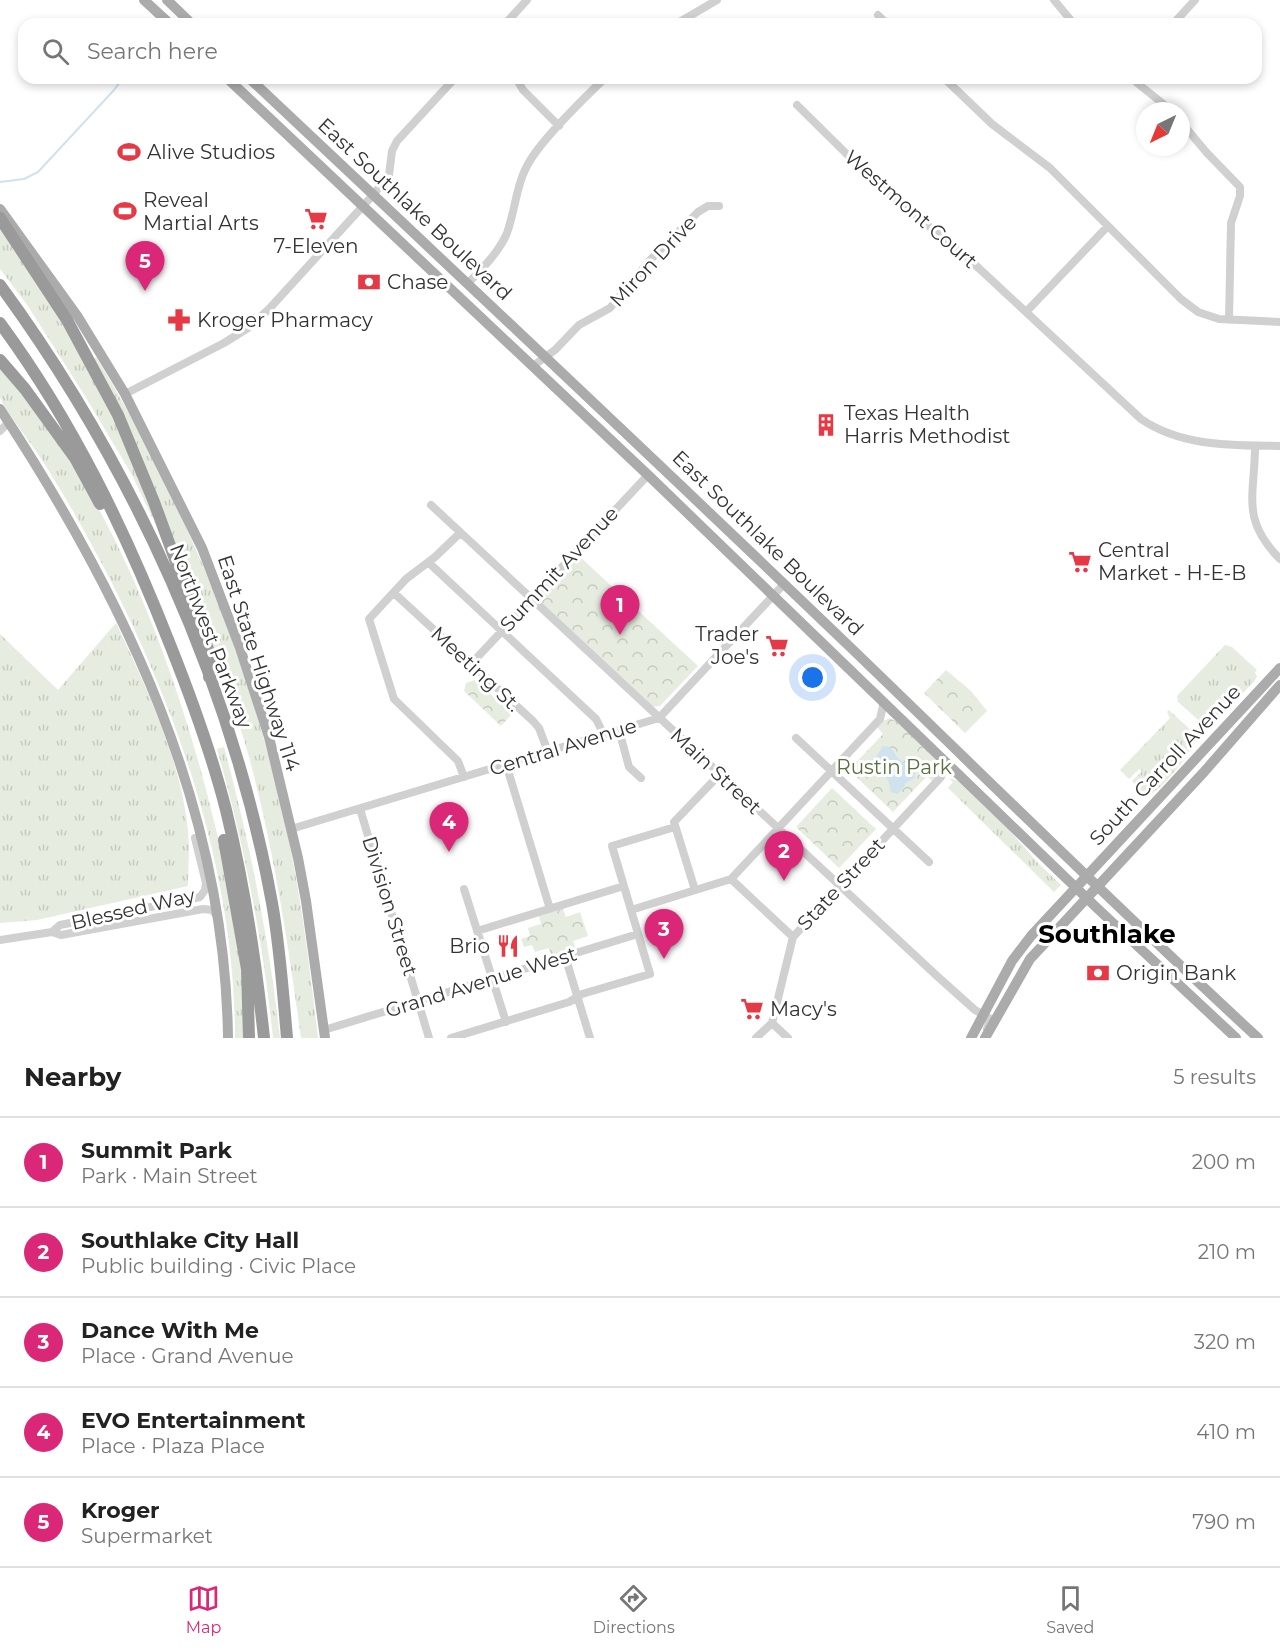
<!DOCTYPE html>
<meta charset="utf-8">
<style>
body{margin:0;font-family:Montserrat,sans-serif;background:#f6f6f6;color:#222}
.compass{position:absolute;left:1136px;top:102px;width:54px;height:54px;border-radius:50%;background:#fff;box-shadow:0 3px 9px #0003;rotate:223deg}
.you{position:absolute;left:813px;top:678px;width:21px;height:21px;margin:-15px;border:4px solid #fff;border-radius:50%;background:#1a73e8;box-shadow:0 0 0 9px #1a73e833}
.badge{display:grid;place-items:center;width:39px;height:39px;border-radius:50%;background:#db2777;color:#fff;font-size:20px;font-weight:700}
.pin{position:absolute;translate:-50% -50px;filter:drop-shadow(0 2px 3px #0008)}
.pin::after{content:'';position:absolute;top:32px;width:21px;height:18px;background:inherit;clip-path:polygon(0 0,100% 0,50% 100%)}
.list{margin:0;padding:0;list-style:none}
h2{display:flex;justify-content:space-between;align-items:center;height:78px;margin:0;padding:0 24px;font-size:26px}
h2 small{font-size:20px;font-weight:400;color:#767676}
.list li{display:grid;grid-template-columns:39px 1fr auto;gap:18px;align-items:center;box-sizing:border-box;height:90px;padding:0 24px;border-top:2px solid #e0e0e0}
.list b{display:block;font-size:22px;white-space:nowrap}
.list p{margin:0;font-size:20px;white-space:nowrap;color:#767676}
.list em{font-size:20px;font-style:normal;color:#767676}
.icon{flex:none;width:33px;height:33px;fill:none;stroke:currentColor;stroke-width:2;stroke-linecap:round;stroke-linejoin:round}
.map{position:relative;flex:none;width:1280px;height:1038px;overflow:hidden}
.search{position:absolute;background:#fff;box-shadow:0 3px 9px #0003;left:18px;right:18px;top:18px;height:66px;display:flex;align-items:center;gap:15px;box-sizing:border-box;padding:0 21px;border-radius:18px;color:#767676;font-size:22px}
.sheet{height:528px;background:#fff}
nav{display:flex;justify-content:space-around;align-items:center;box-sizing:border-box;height:84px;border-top:2px solid #e0e0e0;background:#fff;font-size:16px;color:#767676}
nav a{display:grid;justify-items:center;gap:3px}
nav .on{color:#db2777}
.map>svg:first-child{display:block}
.grass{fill:url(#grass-tufts)}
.forest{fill:url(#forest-crowns)}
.water{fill:#cfe2ee}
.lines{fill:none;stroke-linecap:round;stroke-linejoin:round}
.stream{stroke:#cfe2ee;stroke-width:2}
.minor{stroke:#d0d0d0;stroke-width:8}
.major{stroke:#ababab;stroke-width:10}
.highway{stroke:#9a9a9a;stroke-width:12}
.labels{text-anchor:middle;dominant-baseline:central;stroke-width:6;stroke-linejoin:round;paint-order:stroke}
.poi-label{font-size:20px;fill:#333;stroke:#fff;text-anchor:start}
.street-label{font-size:20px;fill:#333;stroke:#fff}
.park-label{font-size:20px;fill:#56703f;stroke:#fff}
.district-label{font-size:26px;font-weight:bold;fill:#000;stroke:#fff}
</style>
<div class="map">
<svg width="1280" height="1038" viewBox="0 0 1280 1038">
<defs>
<pattern id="grass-tufts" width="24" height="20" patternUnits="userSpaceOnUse" patternTransform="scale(1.5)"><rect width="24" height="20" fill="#e6ecdf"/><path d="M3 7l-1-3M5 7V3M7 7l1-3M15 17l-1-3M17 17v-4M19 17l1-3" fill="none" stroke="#c6cbc0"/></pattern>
<pattern id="forest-crowns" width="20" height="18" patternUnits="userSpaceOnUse" patternTransform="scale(1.5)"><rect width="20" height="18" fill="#e6ecdf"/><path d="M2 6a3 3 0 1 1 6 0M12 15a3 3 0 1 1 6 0" fill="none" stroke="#c6cbc0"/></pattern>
</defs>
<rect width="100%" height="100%" fill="#fff"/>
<path class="grass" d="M0 223 101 386 154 517H152L132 475 85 396 28 306 0 269Z
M96 357C186 504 252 667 288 836 302 903 310 970 318 1038H301C288 943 274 849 249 757 229 685 201 616 172 548 146 485 120 422 94 359Z
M0 365C107 486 172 654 211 809 223 857 235 907 241 956 244 983 243 1011 245 1038H235C235 877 182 721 110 579 88 537 66 497 40 457 33 446 2 406 0 397 0 387 0 375 0 365Z
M116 623C146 687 181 759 188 831 190 849 188 868 188 886L37 920 0 923V634L58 690Z
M1225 645 1232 647 1257 670 1255 672 1257 677C1255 682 1216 721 1212 723 1210 725 1206 724 1204 725L1178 702 1177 696Z
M1169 710 1195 734 1193 737 1195 740 1194 745C1187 758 1157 795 1144 798L1140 789 1132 781 1142 771 1139 769 1129 779 1120 770 1170 718 1167 712Z
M224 747C250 843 269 939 280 1038H273C263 941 244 843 217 749Z
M949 778 958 781 1009 830 1039 864 1061 885 1054 892 948 788 953 782Z"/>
<path class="forest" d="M578 555 698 666 660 706 652 707 542 604 541 599 542 593Z
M946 670 971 691 987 711 965 733 924 693Z
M475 680 511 713V715L501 726 464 691 466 683Z
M890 718 897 722 937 760C942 769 939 774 932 781L927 776 893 812 849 770 883 734 877 727 883 721Z
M832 788 876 829 839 868 796 827Z
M563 909 566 917 580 912 588 936 573 941 576 949 551 957 549 948 535 952 532 945 524 947 521 939 530 936 528 928 541 924 539 916Z"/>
<path class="water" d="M883 746 890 747C894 751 896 757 900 760 907 767 918 765 914 778L906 783 901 791 897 794 891 792C889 776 883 771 867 770L865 768 867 763 876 757Z"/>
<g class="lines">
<path class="stream" d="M0 182 24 179 38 172 114 90 123 78"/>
<path class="minor" d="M1054 0 1074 24
M878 15 887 24
M505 24 527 0
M676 24 717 0
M1173 24 1195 0
M516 78 523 90 559 126
M944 78 992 124 1050 168 1181 299 1198 312 1219 319 1280 322
M1131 78 1172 111
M797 105 874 181 970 260 1141 419C1182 447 1232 445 1280 446
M1181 122 1207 153 1240 187V196L1231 223 1229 320
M468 283C482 269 499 252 507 233 516 208 516 182 531 159 547 134 582 100 605 78
M1026 312 1107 227
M533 366 555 350 579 325 610 308 651 259 698 212 708 206H719
M125 394 224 343 248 328 269 309 373 195 389 175 392 151 397 141 455 78
M0 431 9 422
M1255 446C1255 495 1240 519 1280 559
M431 505 937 976 975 1010 989 1018 990 1020 987 1029
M460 533 435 557 406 579 369 619 394 699 458 761 464 777
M428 562 596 719 604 735
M394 593 533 721 539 728 548 752
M471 664 648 475
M619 730 629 767 641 778
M796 738 929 862
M506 764 550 909
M360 809 429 1038
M291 829 659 718 784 584
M731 879 793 937
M464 889 506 1022
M695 890 674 822 720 774
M631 910 731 879 880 719 883 706 882 700
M477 931 624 886
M52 932 60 925 200 897 205 890 206 883 195 838
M0 940 52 932 61 935 203 909 212 910 218 917
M565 956 590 1038
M772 1023 788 1038
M324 1030 638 934
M451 1038 569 1002 582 994 650 974 612 846 675 827
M756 1038 772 1023 793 937 941 777 944 768 942 758"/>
<path class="major" d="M144 0 170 24
M167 0 192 24
M227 78 648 475 1098 909 1236 1038
M249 78C450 267 650 455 849 646 985 777 1119 910 1258 1038
M0 209 78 317 125 394 202 548 240 648 269 737 298 858 306 901 325 1038
M0 409C125 599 225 806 228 1038
M971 1038 1012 961 1031 936 1280 668
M985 1038 1030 959 1204 772 1280 685"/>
<path class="highway" d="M0 218 67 320 118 415 154 502 212 660 209 677
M0 285C132 465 232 683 272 903 280 947 283 993 287 1038
M0 323C73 422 126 532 171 647 192 700 212 755 226 810 244 884 256 962 264 1038
M0 360 25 389 75 458 100 504
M224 840 247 969 249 1038"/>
</g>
<defs>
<g id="stadium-bare" transform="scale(1.8)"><path d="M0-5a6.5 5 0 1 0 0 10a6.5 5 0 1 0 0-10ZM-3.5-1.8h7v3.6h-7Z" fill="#e63946" stroke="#fff" stroke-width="2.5" paint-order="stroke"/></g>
<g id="supermarket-bare" transform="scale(1.8)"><path d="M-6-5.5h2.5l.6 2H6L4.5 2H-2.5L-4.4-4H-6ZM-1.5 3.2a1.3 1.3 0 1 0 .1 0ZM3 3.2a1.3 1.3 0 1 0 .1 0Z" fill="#e63946" stroke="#fff" stroke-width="2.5" paint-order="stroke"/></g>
<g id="bank-bare" transform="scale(1.8)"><path d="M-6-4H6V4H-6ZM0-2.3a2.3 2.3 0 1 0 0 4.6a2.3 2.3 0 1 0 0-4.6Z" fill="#e63946" stroke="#fff" stroke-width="2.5" paint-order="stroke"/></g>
<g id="pharmacy-bare" transform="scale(1.8)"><path d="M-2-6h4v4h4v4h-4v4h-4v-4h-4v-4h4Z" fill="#e63946" stroke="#fff" stroke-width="2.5" paint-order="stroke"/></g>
<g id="building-bare" transform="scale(1.8)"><path d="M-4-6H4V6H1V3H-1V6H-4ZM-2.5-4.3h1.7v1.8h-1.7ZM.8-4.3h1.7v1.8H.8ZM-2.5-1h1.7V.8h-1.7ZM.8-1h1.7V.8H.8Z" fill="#e63946" stroke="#fff" stroke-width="2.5" paint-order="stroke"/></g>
<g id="restaurant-bare" transform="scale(1.8)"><path d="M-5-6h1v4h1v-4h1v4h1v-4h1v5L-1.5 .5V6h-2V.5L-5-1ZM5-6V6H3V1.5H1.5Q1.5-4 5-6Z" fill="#e63946" stroke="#fff" stroke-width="2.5" paint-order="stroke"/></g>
</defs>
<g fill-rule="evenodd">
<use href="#stadium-bare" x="129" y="152"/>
<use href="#stadium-bare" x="125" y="211"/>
<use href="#supermarket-bare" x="316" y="219"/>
<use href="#bank-bare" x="369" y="282"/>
<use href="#pharmacy-bare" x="179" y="320"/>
<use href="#building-bare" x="826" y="425"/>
<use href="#supermarket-bare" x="1080" y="562"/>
<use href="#supermarket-bare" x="777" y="646"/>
<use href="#restaurant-bare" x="508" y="946"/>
<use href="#bank-bare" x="1098" y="973"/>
<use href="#supermarket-bare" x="752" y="1009"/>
</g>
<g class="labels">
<g class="poi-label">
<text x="147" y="152">Alive Studios</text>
<text x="143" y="200">Reveal<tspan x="143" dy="23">Martial Arts</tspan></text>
<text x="316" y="246" text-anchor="middle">7-Eleven</text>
<text x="387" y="282">Chase</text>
<text x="197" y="320">Kroger Pharmacy</text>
<text x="844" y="413">Texas Health<tspan x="844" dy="23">Harris Methodist</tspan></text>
<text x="1098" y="550">Central<tspan x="1098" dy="23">Market - H-E-B</tspan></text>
<text x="759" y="634" text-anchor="end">Trader<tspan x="759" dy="23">Joe's</tspan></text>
<text x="490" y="946" text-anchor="end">Brio</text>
<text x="1116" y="973">Origin Bank</text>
<text x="770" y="1009">Macy's</text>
</g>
<g class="street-label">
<text transform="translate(415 209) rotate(43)">East Southlake Boulevard</text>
<text transform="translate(911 209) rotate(41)">Westmont Court</text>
<text transform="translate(653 261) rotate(-47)">Miron Drive</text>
<text transform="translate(768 543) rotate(44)">East Southlake Boulevard</text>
<text transform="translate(559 569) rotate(-47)">Summit Avenue</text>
<text transform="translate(211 636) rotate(69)">Northwest Parkway</text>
<text transform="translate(259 663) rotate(72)">East State Highway 114</text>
<text transform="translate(476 669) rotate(43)">Meeting St.</text>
<text transform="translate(563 747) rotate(-17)">Central Avenue</text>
<text transform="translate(1165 765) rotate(-47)">South Carroll Avenue</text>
<text transform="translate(716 771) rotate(43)">Main Street</text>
<text transform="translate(841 884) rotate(-47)">State Street</text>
<text transform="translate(390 906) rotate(73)">Division Street</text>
<text transform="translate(133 909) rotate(-13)">Blessed Way</text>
<text transform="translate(481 982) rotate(-17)">Grand Avenue West</text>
</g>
<g class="park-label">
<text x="894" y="767">Rustin Park</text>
</g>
<g class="district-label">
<text x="1107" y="934">Southlake</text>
</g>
</g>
</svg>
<svg class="compass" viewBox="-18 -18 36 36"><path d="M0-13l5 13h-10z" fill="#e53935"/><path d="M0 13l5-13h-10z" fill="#767676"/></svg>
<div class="you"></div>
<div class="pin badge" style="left:620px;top:635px">1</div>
<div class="pin badge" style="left:784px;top:881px">2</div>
<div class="pin badge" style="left:664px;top:959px">3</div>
<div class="pin badge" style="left:449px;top:852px">4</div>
<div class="pin badge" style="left:145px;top:291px">5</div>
<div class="search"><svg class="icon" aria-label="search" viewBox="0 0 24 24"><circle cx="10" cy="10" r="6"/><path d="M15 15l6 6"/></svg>Search here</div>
</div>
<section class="sheet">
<h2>Nearby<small>5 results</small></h2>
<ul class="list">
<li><span class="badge">1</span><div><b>Summit Park</b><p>Park · Main Street</p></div><em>200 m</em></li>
<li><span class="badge">2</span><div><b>Southlake City Hall</b><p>Public building · Civic Place</p></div><em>210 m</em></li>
<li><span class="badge">3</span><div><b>Dance With Me</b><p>Place · Grand Avenue</p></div><em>320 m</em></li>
<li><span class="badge">4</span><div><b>EVO Entertainment</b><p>Place · Plaza Place</p></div><em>410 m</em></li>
<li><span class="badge">5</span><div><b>Kroger</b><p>Supermarket</p></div><em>790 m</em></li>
</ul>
</section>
<nav>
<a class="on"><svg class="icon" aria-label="map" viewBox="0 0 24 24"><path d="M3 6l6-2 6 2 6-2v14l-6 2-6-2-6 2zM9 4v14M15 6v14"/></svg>Map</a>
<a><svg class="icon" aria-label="directions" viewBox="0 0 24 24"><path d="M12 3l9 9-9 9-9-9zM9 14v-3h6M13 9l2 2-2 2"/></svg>Directions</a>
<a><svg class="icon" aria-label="saved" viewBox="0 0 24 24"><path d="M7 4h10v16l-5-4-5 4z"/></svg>Saved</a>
</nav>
